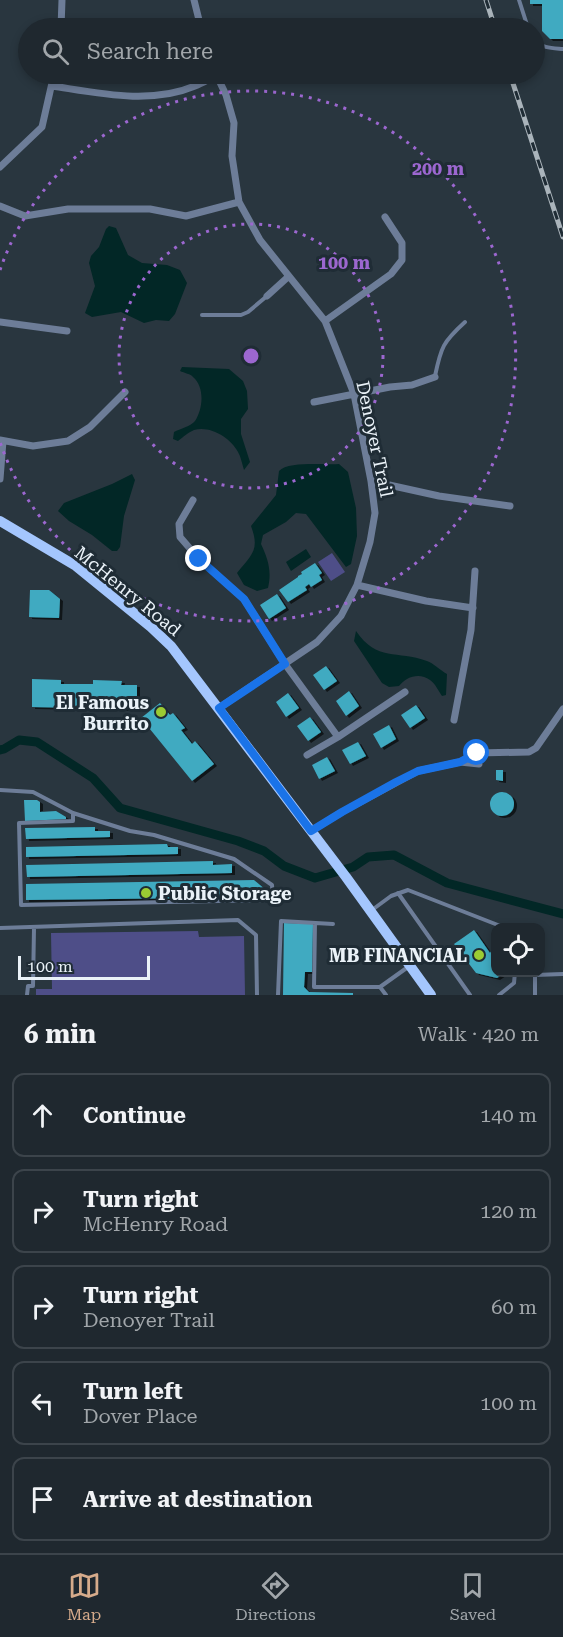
<!DOCTYPE html>
<meta charset="utf-8">
<style>
body{margin:0;font-family:"Roboto Serif",serif;background:#2c343b;color:#f1f3f6}
.controls{position:absolute;right:18px;bottom:18px;display:grid;overflow:hidden;border-radius:12px;box-shadow:0 3px 9px #0003}
.controls button{width:54px;height:54px;display:grid;place-items:center;padding:0;border:0;border-bottom:2px solid #3c444b;background:#1f282f;color:#f1f3f6;font:30px sans-serif}
.scale{position:absolute;left:18px;bottom:15px;width:132px;box-sizing:border-box;padding-left:6px;border:3px solid #eaf2f8;border-top:0;font-size:16px;line-height:21px;white-space:nowrap;color:#eaf2f8;-webkit-text-stroke:4px #1f2c35;paint-order:stroke}
.stop{position:absolute;width:18px;height:18px;margin:-14px;border:4px solid #1a73e8;border-radius:50%;background:#fff}
.stop.end{background:#1a73e8;border-color:#fff;box-shadow:0 2px 6px #0008}
.list{margin:0;padding:0;list-style:none}
h2{display:flex;justify-content:space-between;align-items:center;height:78px;margin:0;padding:0 24px;font-size:26px}
h2 small{font-size:20px;font-weight:400;color:#a1a6aa}
.list li{display:grid;grid-template-columns:39px 1fr auto;gap:18px;align-items:center;box-sizing:border-box;height:84px;margin:0 12px 12px;padding:0 12px;border:2px solid #3c444b;border-radius:12px}
.list b{display:block;font-size:22px;white-space:nowrap}
.list p{margin:0;font-size:20px;white-space:nowrap;color:#a1a6aa}
.list em{font-size:20px;font-style:normal;color:#a1a6aa}
.icon{flex:none;width:33px;height:33px;fill:none;stroke:currentColor;stroke-width:2;stroke-linecap:round;stroke-linejoin:round}
.map{position:relative;flex:none;width:563px;height:995px;overflow:hidden}
.search{position:absolute;background:#1f282f;box-shadow:0 3px 9px #0003;left:18px;right:18px;top:18px;height:66px;display:flex;align-items:center;gap:15px;box-sizing:border-box;padding:0 21px;border-radius:33px;color:#a1a6aa;font-size:22px}
.sheet{height:558px;background:#1f282f}
nav{display:flex;justify-content:space-around;align-items:center;box-sizing:border-box;height:84px;border-top:2px solid #3c444b;background:#1f282f;font-size:16px;color:#a1a6aa}
nav a{display:grid;justify-items:center;gap:3px}
nav .on{color:#d6ab8b}
.map>svg:first-child{display:block}
.green{fill:#4e4e88}
.water{fill:#022726}
.lines{fill:none;stroke-linecap:round;stroke-linejoin:round}
.canal{stroke:#022726;stroke-width:9}
.building{fill:#3faac1;filter:url(#shadow)}
.service{stroke:#6d7d98;stroke-width:4}
.minor{stroke:#6d7d98;stroke-width:7}
.primary{stroke:#a4c6fd;stroke-width:10}
.rail-casing{stroke:#aab4bb;stroke-width:5}
.rail{stroke:#1f2c35;stroke-width:3;stroke-dasharray:9;stroke-linecap:butt}
.route{stroke:#1a73e8;stroke-width:8}
.ring{fill:none;stroke:#9c67d0;stroke-width:3;stroke-dasharray:3 6}
.poi-dot{fill:#9bcb33;stroke:#1f2c35;stroke-width:2}
.labels{text-anchor:middle;dominant-baseline:central;stroke-width:6;stroke-linejoin:round;paint-order:stroke}
.street-label{font-size:18px;fill:#eaf2f8;stroke:#1f2c35}
.poi-label{font-size:18px;font-weight:bold;fill:#eaf2f8;stroke:#1f2c35;text-anchor:end}
.centre{fill:#9c67d0;stroke:#1f2c35;stroke-width:3}
.ring-label{font-size:18px;text-anchor:middle;font-weight:bold;fill:#9c67d0;stroke:#1f2c35;stroke-width:6;stroke-linejoin:round;paint-order:stroke}
</style>
<div class="map">
<svg width="563" height="995" viewBox="0 0 563 995">
<defs>
<filter id="shadow"><feDropShadow dx="3" dy="2" stdDeviation="0" flood-color="#0009"/></filter>
</defs>
<rect width="100%" height="100%" fill="#29363f"/>
<path class="green" d="M332 553 345 572 331 581 318 562Z
M198 931 199 937 244 936 245 995H36V989H52L51 933Z"/>
<path class="water" d="M109 226 116 228 128 255 142 263 167 265 180 270 187 283 175 314 169 321 156 320 144 323 121 312 92 317 85 313 95 286 89 263 91 256 99 247 106 229Z
M182 367 229 369 243 381 247 391 248 409 241 419V434L250 462 244 470C242 464 241 457 238 452 231 438 210 425 194 430 189 432 183 437 178 441L173 439 174 432C180 429 191 426 195 421 203 409 205 387 193 377 191 374 184 373 180 371Z
M339 464 348 472 356 508 357 536 351 564 346 567 306 514 296 513 286 522 263 535 261 544C268 559 272 571 268 588L257 591 244 585 237 573C252 554 260 550 251 526L276 495 279 471C288 461 324 465 339 464Z
M132 474 135 480 124 516 120 547 117 551H112L92 535 69 521 58 511 64 503 112 484Z
M306 549 311 557 291 571 286 562Z
M356 631C377 662 397 650 427 661 433 663 440 670 447 674L446 695 442 696C439 692 435 683 430 680 419 672 406 677 399 686L389 687 382 683 354 641Z"/>
<g class="lines">
<path class="canal" d="M0 750 4 749 19 740 37 742 93 778 120 808 238 841 264 851 284 866 315 878 353 867 368 857 394 855 447 883 563 914"/>
</g>
<path class="building" d="M530 0H563V39H550L542 31V4H530Z
M315 563 322 573 319 575 322 580 311 587 309 584 305 587 307 590 288 602 279 590 298 577V576L302 574 301 572Z
M30 590H49L60 599 59 618 29 617Z
M277 594 286 608 269 619 260 605Z
M326 666 337 681 324 690 313 675Z
M32 679 61 680V684H93V680L122 681 121 685H137V709L32 707Z
M349 691 359 706 346 716 336 701Z
M288 693 299 708 286 717 276 702Z
M160 703 170 715 173 713 185 728 181 730 192 744 195 741 214 764 192 781 141 718Z
M416 705 425 718 410 728 401 715Z
M310 717 321 732 308 741 297 726Z
M389 725 396 739 381 748 373 734Z
M358 742 366 756 350 764 342 750Z
M327 757 335 771 319 779 312 765Z
M496 770H503V781L496 780Z
M490 804a12 12 0 1 1 24 0a12 12 0 1 1-24 0Z
M24 800H37L40 802V812L56 811 66 817V819L25 821Z
M95 827V831H110V837L26 839 25 828Z
M167 844 168 847H178V854L26 857V847Z
M213 861V865L232 864V873L27 877 26 865Z
M254 880 266 890V897L26 900V884Z
M284 923 313 924 312 972H305L304 987 309 992 353 993V995H283Z
M474 930 490 953 496 944V957L494 960 496 962V972H506L497 978 476 973 454 944Z"/>
<g class="lines">
<path class="service" d="M519 0 528 28
M534 41C542 48 553 48 563 49
M202 315H241L248 312 267 296
M435 376C441 347 443 342 465 322
M0 790 33 792 73 813 130 831 154 835 234 859 272 885 273 900 21 905 19 823 73 821V813
M398 893 470 995
M372 910 391 896 408 890 503 927
M315 923 314 987H380L408 967
M0 928 238 920 256 935 257 995
M380 987 386 995
M27 995 28 986H33L34 928
M278 995 281 921 333 924
M499 995 514 983 515 972
M535 995V975L563 974"/>
<path class="minor" d="M194 0 201 28
M61 28 62 0
M216 74 226 95 234 123 232 156 239 202 260 240 325 321 354 394 371 481 375 513 370 542 357 585 341 616 317 642 219 708
M52 86C98 93 150 105 195 86 203 83 209 79 216 76
M0 167 42 127 54 74
M0 206 25 216 68 209H150L186 216 239 202
M267 296 289 276
M325 321 391 274 402 260V243L385 217
M0 322 67 331
M314 402 390 387 412 385 435 377
M0 440 33 446 68 441 90 427 125 392
M0 479 3 441
M371 481 439 496 510 506
M193 500 179 524 180 537 199 559 244 599 285 664 338 737
M357 585 426 601 473 608
M454 720 471 630 475 571
M307 755 338 737 405 692
M460 762 479 764
M311 831 342 812 418 771 460 762 477 753 529 752 536 748 563 709"/>
<path class="primary" d="M0 521 76 566 151 627 171 646 346 877 431 995"/>
<g class="rail-casing">
<path id="rail" d="M486 0 495 28
M510 74 563 237"/>
</g>
<use href="#rail" class="rail"/>
</g>
<g class="lines">
<path class="route" d="M199 559 244 599 285 664 219 708 311 831 342 812 396 782 418 771 460 762 477 753"/>
</g>
<g class="ring">
<circle cx="251" cy="356" r="132"/>
<path d="M0 270A265 265 0 1 1 0 442"/>
</g>
<g class="poi-dot">
<circle cx="161" cy="712" r="6"/>
<circle cx="146" cy="893" r="6"/>
<circle cx="479" cy="955" r="6"/>
</g>
<g class="labels">
<g class="street-label">
<text transform="translate(375 439) rotate(78)">Denoyer Trail</text>
<text transform="translate(128 591) rotate(39)">McHenry Road</text>
</g>
<g class="poi-label">
<text x="149" y="702">El Famous<tspan x="149" dy="21">Burrito</tspan></text>
<text x="158" y="893" text-anchor="start">Public Storage</text>
<text x="467" y="955">MB FINANCIAL</text>
</g>
</g>
<circle cx="251" cy="356" r="9" class="centre"/>
<g class="ring-label">
<text x="438" y="175">200 m</text>
<text x="344" y="269">100 m</text>
</g>
</svg>
<div class="controls">
<button><svg class="icon" aria-label="locate" viewBox="0 0 24 24"><circle cx="12" cy="12" r="6"/><path d="M12 2v4M12 18v4M2 12h4M18 12h4"/></svg></button>
</div>
<div class="scale">100 m</div>
<div class="stop" style="left:477px;top:753px"></div>
<div class="stop end" style="left:199px;top:559px"></div>
<div class="search"><svg class="icon" aria-label="search" viewBox="0 0 24 24"><circle cx="10" cy="10" r="6"/><path d="M15 15l6 6"/></svg>Search here</div>
</div>
<section class="sheet">
<h2>6 min<small>Walk · 420 m</small></h2>
<ul class="list">
<li><svg class="icon" aria-label="ahead" viewBox="0 0 24 24"><path d="M12 20V5M6 11l6-6 6 6"/></svg><div><b>Continue</b></div><em>140 m</em></li>
<li><svg class="icon" aria-label="right" viewBox="0 0 24 24"><path d="M7 20v-9h11M14 6l5 5-5 5"/></svg><div><b>Turn right</b><p>McHenry Road</p></div><em>120 m</em></li>
<li><svg class="icon" aria-label="right" viewBox="0 0 24 24"><path d="M7 20v-9h11M14 6l5 5-5 5"/></svg><div><b>Turn right</b><p>Denoyer Trail</p></div><em>60 m</em></li>
<li><svg class="icon" aria-label="left" viewBox="0 0 24 24"><path d="M17 20v-9H6M10 6l-5 5 5 5"/></svg><div><b>Turn left</b><p>Dover Place</p></div><em>100 m</em></li>
<li><svg class="icon" aria-label="arrive" viewBox="0 0 24 24"><path d="M6 21V4h12l-3 4 3 4H6"/></svg><div><b>Arrive at destination</b></div></li>
</ul>
</section>
<nav>
<a class="on"><svg class="icon" aria-label="map" viewBox="0 0 24 24"><path d="M3 6l6-2 6 2 6-2v14l-6 2-6-2-6 2zM9 4v14M15 6v14"/></svg>Map</a>
<a><svg class="icon" aria-label="directions" viewBox="0 0 24 24"><path d="M12 3l9 9-9 9-9-9zM9 14v-3h6M13 9l2 2-2 2"/></svg>Directions</a>
<a><svg class="icon" aria-label="saved" viewBox="0 0 24 24"><path d="M7 4h10v16l-5-4-5 4z"/></svg>Saved</a>
</nav>
